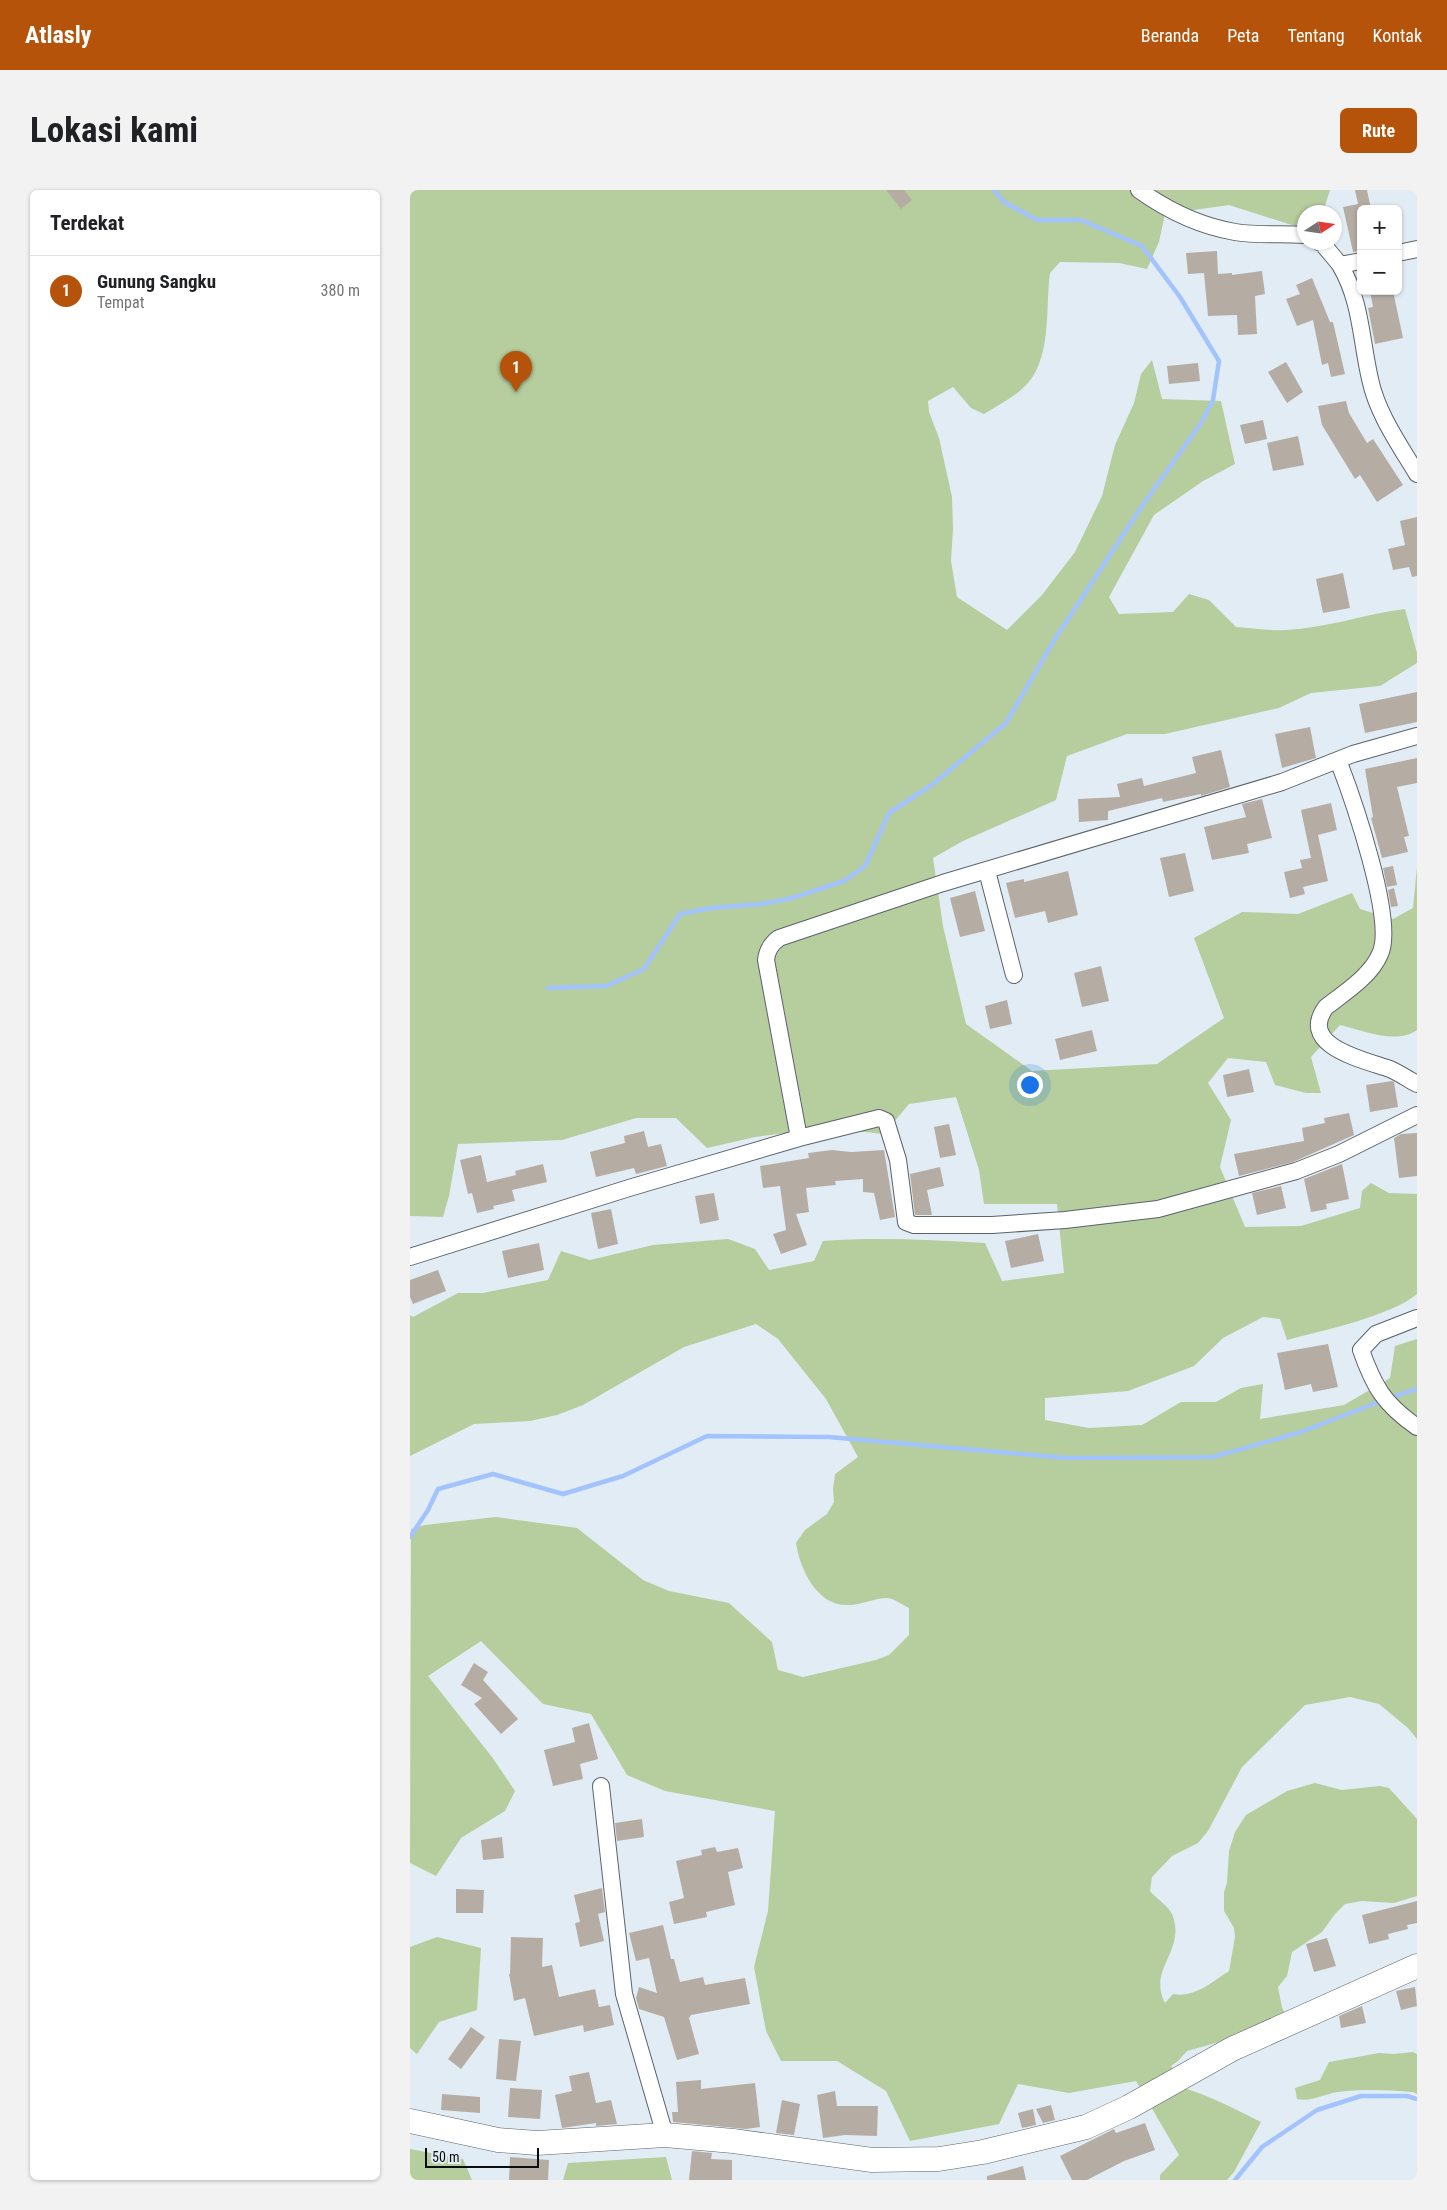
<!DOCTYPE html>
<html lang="id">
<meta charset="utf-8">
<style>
body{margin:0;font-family:"Roboto Condensed",sans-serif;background:#f2f2f2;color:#202124}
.controls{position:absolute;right:15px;top:15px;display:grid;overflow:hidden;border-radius:8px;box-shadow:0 1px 4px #0004}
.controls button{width:45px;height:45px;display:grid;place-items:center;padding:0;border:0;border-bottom:1px solid #e0e0e0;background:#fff;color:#202124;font:25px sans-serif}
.compass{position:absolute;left:887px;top:15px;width:45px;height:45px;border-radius:50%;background:#fff;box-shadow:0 1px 4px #0004;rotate:78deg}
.scale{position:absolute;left:15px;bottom:12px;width:114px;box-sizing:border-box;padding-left:5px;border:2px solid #0a0d10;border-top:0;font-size:14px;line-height:18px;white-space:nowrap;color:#0a0d10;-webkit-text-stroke:4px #e2ecf5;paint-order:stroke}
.you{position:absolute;left:619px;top:894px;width:18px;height:18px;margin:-12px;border:4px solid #fff;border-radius:50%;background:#1a73e8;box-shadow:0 0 0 8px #1a73e833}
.badge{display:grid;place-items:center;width:32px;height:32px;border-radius:50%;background:#b45309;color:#fff;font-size:16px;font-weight:700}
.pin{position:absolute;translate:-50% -41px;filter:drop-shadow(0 1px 2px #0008)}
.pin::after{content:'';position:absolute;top:26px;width:18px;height:15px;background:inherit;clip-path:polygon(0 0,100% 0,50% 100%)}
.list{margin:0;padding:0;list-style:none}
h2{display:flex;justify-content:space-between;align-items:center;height:65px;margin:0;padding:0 20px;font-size:21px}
h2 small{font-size:16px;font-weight:400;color:#757577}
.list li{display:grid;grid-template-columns:32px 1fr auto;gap:15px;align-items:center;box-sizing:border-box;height:70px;padding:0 20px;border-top:1px solid #e0e0e0}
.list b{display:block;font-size:19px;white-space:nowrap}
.list p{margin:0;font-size:16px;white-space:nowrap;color:#757577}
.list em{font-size:16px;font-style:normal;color:#757577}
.map{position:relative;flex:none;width:1007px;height:1990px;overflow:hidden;border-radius:8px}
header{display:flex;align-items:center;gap:30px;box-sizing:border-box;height:70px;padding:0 25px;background:#b45309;color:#fff}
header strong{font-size:24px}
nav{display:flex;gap:28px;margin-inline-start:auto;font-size:18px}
.intro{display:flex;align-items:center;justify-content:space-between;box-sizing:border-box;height:120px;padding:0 30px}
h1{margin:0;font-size:35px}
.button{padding:12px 22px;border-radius:8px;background:#b45309;color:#fff;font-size:18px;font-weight:700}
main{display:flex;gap:30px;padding:0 30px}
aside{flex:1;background:#fff;border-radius:8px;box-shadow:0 1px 4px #0004}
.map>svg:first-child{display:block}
.green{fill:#b6cd9d}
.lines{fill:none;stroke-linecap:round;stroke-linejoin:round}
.stream{stroke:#a3c3fd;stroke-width:4.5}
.building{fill:#b5ada4}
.street-casing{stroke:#5a636a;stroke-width:18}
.secondary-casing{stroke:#5a636a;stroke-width:25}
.street{stroke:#fff;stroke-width:16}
.secondary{stroke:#fff;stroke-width:24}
</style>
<header>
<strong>Atlasly</strong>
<nav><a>Beranda</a><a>Peta</a><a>Tentang</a><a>Kontak</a></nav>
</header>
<div class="intro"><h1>Lokasi kami</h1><a class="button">Rute</a></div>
<main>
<aside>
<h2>Terdekat<small></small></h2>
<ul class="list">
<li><span class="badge">1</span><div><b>Gunung Sangku</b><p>Tempat</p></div><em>380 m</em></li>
</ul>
</aside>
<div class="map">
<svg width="1007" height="1990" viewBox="0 0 1007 1990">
<rect width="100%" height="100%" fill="#e2ecf5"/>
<path class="green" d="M0 0H920L913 22H894V39L819 15 755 24 749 52 737 79 709 73 650 72 640 83C635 118 643 173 612 199 601 209 586 216 574 224L561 218 543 197 518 211 519 222 529 248 542 307 543 339 541 371 547 407 597 440 632 405 665 362 692 306 705 255 724 213 731 184 742 170 752 209 811 211 825 274 793 291 744 325 699 407 709 424 763 422 779 404 799 410 826 437C842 438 860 441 876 440 917 438 955 424 995 419L1007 463V473L970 496 901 503 869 518 755 544H717L657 566 646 610 553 651 523 668 533 736 556 834 622 881 747 874 814 828 784 748 832 722 888 724 942 703 950 719 983 729 1003 718 1007 677V840C986 855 952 840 930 835L901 867 911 903H896L865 895 856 872 818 868 798 893 821 930 810 977 835 1037 891 1036 950 1018 952 1001 961 993 979 1003 1007 1004V1104C981 1126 911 1141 877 1150L870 1129 853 1127 813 1148 784 1176 718 1201 635 1208V1230L679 1238 732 1235 771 1212H806L831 1198 853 1194 850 1229 934 1215 980 1188 985 1156 1007 1149V1549L998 1538 969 1514 940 1507 895 1515 832 1577 798 1641 788 1653 762 1666 742 1687 740 1701C746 1708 758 1716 762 1724 777 1761 737 1778 755 1813L763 1804C785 1808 802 1792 819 1781L825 1747 824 1738 814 1721V1702L817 1693 819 1661 825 1642 836 1625 877 1601 905 1593 932 1600 970 1596 979 1598 1007 1629V1706L984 1713 952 1711 935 1714 925 1724 912 1742 882 1762 877 1786 868 1797 872 1818 876 1824 843 1836 809 1852 777 1861 768 1871 761 1876 774 1898C802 1907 825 1919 851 1932L824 1982 817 1990H750V1985L769 1965 726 1891 659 1903 608 1894 589 1934 500 1951 476 1901 427 1871H371L356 1841 344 1777 358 1721 365 1621 255 1601 217 1585 181 1524 133 1514 71 1451 18 1486 82 1567 105 1601 95 1621 51 1648 26 1686 0 1673 1 1339 15 1335 86 1327 167 1338 233 1390 259 1401 319 1413 362 1452 368 1480 393 1487 466 1470 479 1465 499 1445V1418C493 1415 484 1409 478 1408 468 1407 451 1415 439 1415 407 1417 390 1379 386 1353L395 1340 417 1324 424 1312 423 1299 425 1284 448 1267 416 1209 368 1149 346 1134 274 1157 173 1215 147 1225 120 1231 64 1234 0 1266V1125L3 1127 48 1103H73L138 1090 151 1061 180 1070 243 1055 318 1049 345 1059 359 1080 404 1071 413 1051C467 1047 521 1050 575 1053L592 1091 654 1083 647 1014H574L569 980 546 907 499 914 474 944 416 938 345 947 297 958 266 928H226L152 950 48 954 39 1006 33 1027 0 1026Z
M27 1747 71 1758 67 1820 29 1832 7 1864 0 1858V1757Z
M1003 1862 1007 1864V1904L1003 1902C977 1900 953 1899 928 1902 913 1904 902 1912 887 1909L885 1898 910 1890 919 1872 969 1863 984 1864Z
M0 1959 53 1969 62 1990H0Z
M256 1967 262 1990H153L158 1973Z"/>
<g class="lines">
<path class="stream" d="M138 798 196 796 234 779 270 724 301 718 352 714 382 708 434 691 455 676 479 623 523 594 596 533 643 452 730 319 791 233 803 210 809 171 770 107 732 56 671 30H627L594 12 584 0
M979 1208 1007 1199
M0 1347 18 1320 28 1299 83 1284 153 1304 213 1286 297 1246 419 1247 657 1268 803 1267 891 1242 971 1211
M825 1990 852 1957 907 1920 951 1906H997L1007 1909"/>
</g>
<path class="building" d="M476 0H494L502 10 491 19Z
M945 0H957L961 19H951V61L943 62 933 17 948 14Z
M807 61 808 84 822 83V85L852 81 855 104 845 106 847 144 828 145 827 125 798 126 794 83 778 84 776 63Z
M902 88 920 132H923L935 184 921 187 918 173 912 175 903 130 887 136 876 109 890 104 886 95Z
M960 101H983L993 148 965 154 958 118 963 117Z
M876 172 893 202 877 213 858 182Z
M788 173 790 191 759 194 757 176Z
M936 211 939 223 957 253 963 249 993 295 967 312 950 285 945 289 912 235 908 216Z
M853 230 857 249 835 254 830 235Z
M888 246 894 275 863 281 857 253Z
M1007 327V386L1002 387 999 377 983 380 978 359 995 355 990 331Z
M933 383 940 418 913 423 906 389Z
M1007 502V532L955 543 949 514Z
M900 537 906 568 872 578 865 544Z
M811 560 820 597 791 606V604L753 612 752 608 698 621V630L669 632 668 609 710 607 707 594 732 588 734 596 786 583 782 567Z
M1007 568V593L987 597 999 646 994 647 998 662 972 668 961 628 963 627 955 579Z
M852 609 862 648 837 654 839 663 802 670 794 637 836 627 832 614Z
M921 613 927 640 908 645 918 691 893 697 895 704 880 708 874 682 892 678 890 670 901 668 891 620Z
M775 663 784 701 759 707 750 668Z
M983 676 987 695 977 697 973 678Z
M658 681 668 725 638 733 635 721 605 728 596 693 614 689V692Z
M984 698 988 716 981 717 978 700Z
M565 701 575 741 550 747 540 708Z
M691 776 699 811 672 817 664 783Z
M597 810 602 834 580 839 575 816Z
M682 840 687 861 650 870 645 849Z
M839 879 844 902 817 907 813 885Z
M982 891 984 892 988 917 960 922 956 895Z
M939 923 944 945 883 972 829 986 824 964 894 951 892 938 915 933 914 928Z
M539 934 546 965 530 968 524 937Z
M234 941 238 957 251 954 257 976 226 984 224 978 186 987 180 962 215 953 214 946Z
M1007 943V986L989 988 984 948 991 944Z
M422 960 441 962 474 960 485 1027 470 1030 464 1003 453 1002V989L425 991 426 995 396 998 399 1022 386 1024 397 1055 371 1064 363 1044 376 1040 370 996 353 998 350 976 399 968 398 963Z
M71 965 77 992 106 985 105 981 133 974 137 992 102 1000 105 1011 83 1016 84 1019 67 1023 62 1003 58 1004 50 970Z
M932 974 939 1009 916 1014 917 1019 901 1022 894 989Z
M530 977 534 996 517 1000 522 1025H505L500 984Z
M871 996 876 1018 847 1025 842 1003Z
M304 1003 309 1030 290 1034 285 1006Z
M201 1019 208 1054 188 1059 181 1023Z
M628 1044 634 1071 601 1078 595 1051Z
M129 1053 134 1080 98 1088 92 1061Z
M28 1080 36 1101 3 1114 0 1107V1090Z
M918 1154 928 1197 903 1202 901 1194 875 1200 867 1163Z
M64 1473 78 1482 73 1490 108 1529 91 1544 64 1514 72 1508 51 1495Z
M179 1533 188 1569 170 1574 173 1589 143 1596 134 1560 165 1552 162 1538Z
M232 1629 234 1647 207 1651 205 1633Z
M92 1647 94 1668 73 1670 71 1650Z
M305 1657 307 1662 328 1658 333 1678 318 1682 325 1715 296 1722 297 1727 264 1734 259 1712 274 1708 266 1671 292 1665 291 1660Z
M192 1698 195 1722 188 1724 194 1751 170 1757 165 1733 170 1732 164 1705Z
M46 1699 74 1700 73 1723H46Z
M1007 1711V1733L997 1735 998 1739 978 1744 979 1749 959 1754 952 1725Z
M253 1735 261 1769H264L270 1792 293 1787 295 1795 335 1788 340 1814 281 1825 279 1828 289 1864 267 1870 254 1827 229 1819 226 1808 229 1797 247 1803 239 1768 226 1771 219 1743Z
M101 1747 133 1748 132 1777 142 1775 149 1807 185 1799 189 1817 200 1815 204 1835 174 1842 173 1835 124 1846 115 1808 104 1811 99 1784H100Z
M917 1748 926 1776 904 1782 896 1754Z
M1005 1797 1007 1816 991 1820 986 1801Z
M952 1816 956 1833 931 1838 929 1826Z
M61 1837 75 1847 51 1879 38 1869Z
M89 1849 111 1851 106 1891 86 1889Z
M179 1882 186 1913 201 1910 207 1934 186 1936V1933L152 1938 145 1905 162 1901 159 1886Z
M291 1890V1899L345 1893 350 1937 336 1939 263 1932 262 1922H268L266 1892Z
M100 1898 132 1900 130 1929 98 1927Z
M425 1901 427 1916H468L467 1946 435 1945 413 1948 407 1905Z
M32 1904 70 1907V1923L31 1920Z
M372 1910 390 1914 384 1945 366 1943Z
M641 1915 645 1930 633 1933 626 1919Z
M623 1919 626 1935 612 1938 608 1923Z
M735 1933 745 1960 714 1971 677 1990H662L650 1966 704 1939 706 1943Z
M282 1961 302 1963 301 1969 322 1970V1990H279Z
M100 1967 139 1970 138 1990H99Z
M613 1976 616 1990H577V1986Z"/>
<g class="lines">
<g class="street-casing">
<path id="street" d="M729 0C757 20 790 36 825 42 847 46 872 43 894 45
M909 52 913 54C918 61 925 68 930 75 951 110 951 150 960 189 967 223 989 254 1007 284
M988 63 1007 59
M930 75 951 71
M928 570C942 606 986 732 970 764 961 786 934 803 916 817 887 856 954 870 980 879 989 883 998 889 1007 894
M577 681 604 785
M389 948 469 928 476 931 488 970 496 1032 504 1035H582L655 1030 748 1019 886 981 929 964 1007 925
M0 1067 219 998 389 948 356 770C357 760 361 754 369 748L533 693 872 592 943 564 1007 546
M1007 1128 966 1144 951 1160C964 1197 974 1214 1007 1237
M191 1596 214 1804 255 1945"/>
</g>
<g class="secondary-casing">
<path id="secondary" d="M0 1931 88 1950 127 1953 255 1945 323 1951 462 1970 529 1969 573 1962 676 1937 719 1917 822 1859 1007 1776"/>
</g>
<use href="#street" class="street"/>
<use href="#secondary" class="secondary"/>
</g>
</svg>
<div class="controls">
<button>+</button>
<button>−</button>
</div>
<svg class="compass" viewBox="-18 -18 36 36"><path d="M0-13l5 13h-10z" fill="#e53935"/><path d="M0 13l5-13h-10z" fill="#757577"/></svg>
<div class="scale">50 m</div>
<div class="you"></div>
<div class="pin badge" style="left:106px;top:202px">1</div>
</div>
</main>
